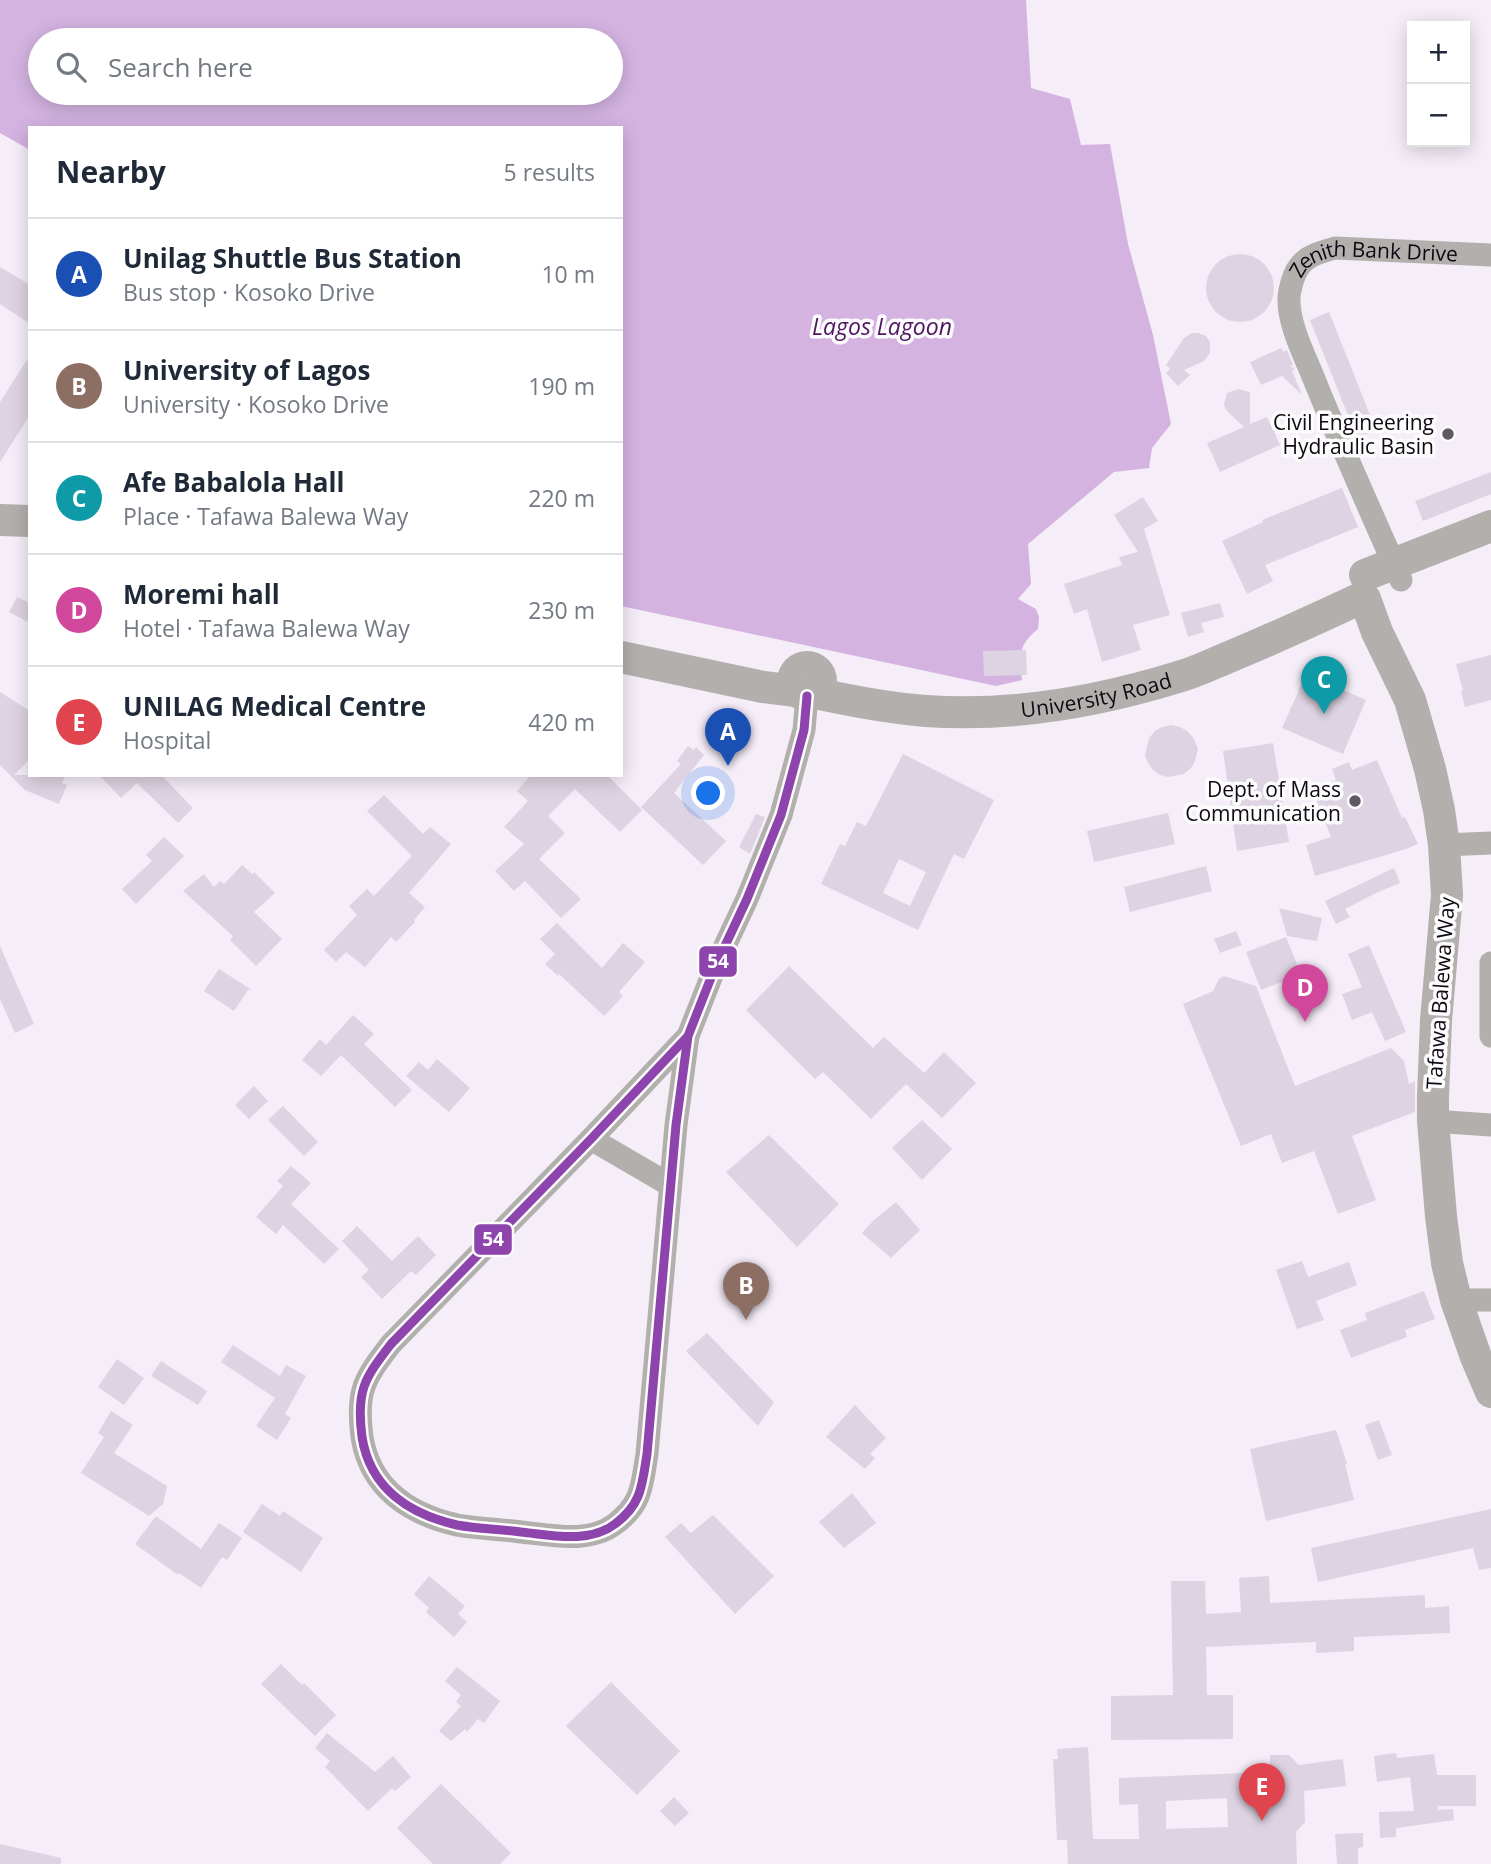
<!DOCTYPE html>
<meta charset="utf-8">
<style>
body{margin:0;font-family:"Open Sans",sans-serif;background:#f6f6f7;color:#1f2937}
.controls{position:absolute;right:21px;top:21px;display:grid;overflow:hidden;border-radius:0px;box-shadow:0 4px 18px #0003}
.controls button{width:63px;height:63px;display:grid;place-items:center;padding:0;border:0;border-bottom:2px solid #e0e1e3;background:#fff;color:#1f2937;font:35px sans-serif}
.you{position:absolute;left:709px;top:794px;width:24px;height:24px;margin:-18px;border:5px solid #fff;border-radius:50%;background:#1a73e8;box-shadow:0 0 0 10px #1a73e833}
.badge{display:grid;place-items:center;width:46px;height:46px;border-radius:50%;background:#605862;color:#fff;font-size:23px;font-weight:700}
.pin{position:absolute;translate:-50% -58px;filter:drop-shadow(0 2px 4px #0008)}
.pin::after{content:'';position:absolute;top:37px;width:24px;height:21px;background:inherit;clip-path:polygon(0 0,100% 0,50% 100%)}
.list{margin:0;padding:0;list-style:none}
h2{display:flex;justify-content:space-between;align-items:center;height:91px;margin:0;padding:0 28px;font-size:30px}
h2 small{font-size:23px;font-weight:400;color:#747a83}
.list li{display:grid;grid-template-columns:46px 1fr auto;gap:21px;align-items:center;box-sizing:border-box;height:112px;padding:0 28px;border-top:2px solid #e0e1e3}
.list b{display:block;font-size:26px;white-space:nowrap}
.list p{margin:0;font-size:23px;white-space:nowrap;color:#747a83}
.list em{font-size:23px;font-style:normal;color:#747a83}
.icon{flex:none;width:38px;height:38px;fill:none;stroke:currentColor;stroke-width:2;stroke-linecap:round;stroke-linejoin:round}
.map{position:relative;flex:none;width:1491px;height:1864px;overflow:hidden}
.search{position:absolute;background:#fff;box-shadow:0 4px 18px #0003;left:28px;top:28px;width:595px;height:77px;display:flex;align-items:center;gap:18px;box-sizing:border-box;padding:0 24px;border-radius:38px;color:#747a83;font-size:26px}
.panel{position:absolute;background:#fff;box-shadow:0 4px 18px #0003;left:28px;top:126px;width:595px;height:651px;border-radius:0px}
.map>svg:first-child{display:block}
.water{fill:#d4b3e1;fill-rule:evenodd}
.building{fill:#ded3e2;fill-rule:evenodd}
.lines{fill:none;stroke-linecap:round;stroke-linejoin:round}
.street{stroke:#b1b0ad;stroke-width:23}
.secondary{stroke:#b2afad;stroke-width:32}
.bus-1-casing{stroke:#fcfcfc;stroke-width:14}
.bus-1{stroke:#8e44ad;stroke-width:9}
.poi-dot{fill:#605862;stroke:#fcfcfc;stroke-width:2.5}
.labels{text-anchor:middle;dominant-baseline:central;stroke-width:7;stroke-linejoin:round;paint-order:stroke}
.street-label{font-size:21px;fill:#0f0812;stroke:#fcfcfc}
.poi-label{font-size:21px;fill:#0f0812;stroke:#fcfcfc;text-anchor:end}
.water-label{font-size:23px;font-style:italic;fill:#4e175f;stroke:#fcfcfc}
.line-badge{stroke:#fcfcfc;stroke-width:2.5}
.badge-label{font-size:19px;text-anchor:middle;font-weight:bold;fill:#fff}
</style>
<div class="map">
<svg width="1491" height="1864" viewBox="0 0 1491 1864">
<rect width="100%" height="100%" fill="#f5edf8"/>
<path class="water" d="M0 0H1026L1031 88 1070 99 1081 145 1110 144 1128 244 1153 335 1171 424 1152 448 1149 468 1114 472 1028 544 1031 584 1018 599 1036 609 1039 617 1038 629C1018 645 1019 656 1022 680L996 686 621 606V128H30V150L0 133ZM40 40H611V93H40Z"/>
<path class="building" d="M1206 288a34 34 0 1 1 68 0a34 34 0 1 1-68 0Z
M0 267 30 285V324L0 304Z
M1329 312 1376 430 1357 438 1310 320Z
M1192 333H1198L1206 336 1210 342V353L1204 361 1184 370 1190 375 1178 386 1166 373 1170 369 1166 365 1184 338Z
M1281 348 1283 352 1287 350 1293 365 1290 366 1295 369 1292 371 1302 395 1282 376 1261 385 1250 362Z
M30 355V415L0 462V402Z
M1238 389 1250 392V424L1267 417 1280 445 1220 472 1207 443 1244 427 1226 410 1224 404 1227 393Z
M1491 472V494L1423 521 1415 501Z
M1342 488 1358 527 1265 565 1273 581 1247 594 1222 541 1263 522 1262 520Z
M1143 497 1158 521 1144 529 1170 615 1133 625 1141 650 1102 662 1087 609 1074 614 1064 584 1122 565 1119 557 1138 552 1114 515Z
M17 597 30 603V623L9 612Z
M1220 603 1224 617 1201 623 1204 632 1188 637 1181 613Z
M1026 650 1027 675 984 676 983 651Z
M1491 655V700L1465 707 1461 691H1463L1456 664Z
M1306 674 1366 700 1343 754 1282 728Z
M0 692 30 711V759L14 775H66L62 783 67 785 59 804 25 790 0 765Z
M1171 725 1180 727 1187 731 1193 737 1198 749 1195 761 1191 768 1184 774 1168 777 1160 775 1153 770 1148 763 1145 755 1149 738 1155 731 1162 727Z
M1273 743 1289 842 1237 851 1223 751Z
M688 746 694 750 696 747 704 755 674 793 726 841 703 865 641 807 681 764 677 761Z
M903 754 994 800 964 859 954 854 918 930 821 884 840 844 845 846 857 822 866 826ZM899 859 926 872 910 906 883 893Z
M1377 760 1402 818 1405 817 1418 844 1406 849 1315 876 1306 845 1331 837 1312 789 1336 780 1332 769 1349 762 1352 770Z
M99 775H161L193 808 178 823 137 783 121 798Z
M531 775H607L642 810 620 832 575 789 548 816 565 833 539 859 581 899 561 918 525 881 514 891 495 871 524 844 504 827 528 801 517 791Z
M384 795 423 834 430 827 451 844 409 893 425 907 414 920 415 922 396 942 391 937 365 967 346 952 336 962 324 950 357 915 349 906 367 889 374 896 412 856 367 811Z
M1168 813 1175 844 1094 862 1087 831Z
M756 814 765 817 750 854 739 847Z
M164 837 184 856 136 904 122 889 152 861 146 855Z
M242 865 252 874 254 872 275 893 254 912 282 939 256 966 230 940 233 936 183 891 204 874 214 887 220 881 224 884Z
M1206 866 1212 891 1130 912 1124 887Z
M1394 868 1400 883 1376 893 1345 909 1350 917 1336 924 1325 901Z
M1279 908 1322 918 1317 941 1287 936Z
M557 923 602 968 623 943 645 962 619 992 623 996 604 1016 559 974 558 976 545 964 555 954 540 939Z
M1236 931 1242 945 1220 953 1214 939Z
M1286 937 1301 974 1261 990 1246 952Z
M1369 945 1406 1032 1385 1041 1372 1012 1352 1020 1342 994 1362 987 1348 954Z
M0 946 34 1024 15 1033 0 999Z
M789 966 873 1048 884 1037 924 1073 944 1052 976 1083 942 1118 906 1084 871 1119 823 1072 815 1079 746 1010Z
M219 969 252 990H248L234 1011 204 991Z
M1224 976 1256 986 1295 1086 1391 1048 1404 1061 1409 1084 1415 1081V1112L1352 1136 1376 1200 1338 1214 1314 1151 1282 1163 1271 1134 1241 1146 1183 1004 1213 991 1219 979Z
M353 1015 374 1034 364 1044 412 1090 395 1107 341 1055 321 1076 302 1060 320 1039 326 1045Z
M437 1059 470 1088 449 1112 406 1076 419 1062 428 1070Z
M254 1086 268 1101 249 1119 235 1105Z
M283 1106 318 1142 304 1156 268 1120Z
M922 1120 952 1149 922 1180 892 1148Z
M769 1135 839 1204 797 1247 726 1172Z
M291 1166 311 1183 291 1204 339 1249 324 1264 283 1225 276 1234 256 1217 283 1186 277 1181Z
M896 1202 920 1230 891 1258 862 1233 874 1220Z
M357 1226 392 1261 418 1236 436 1255 416 1275 411 1271 382 1299 361 1277 369 1270 342 1241Z
M1302 1261 1308 1277 1349 1262 1357 1285 1316 1301 1324 1320 1297 1329 1276 1270Z
M1424 1291 1435 1319 1405 1330 1407 1337 1351 1358 1340 1330 1367 1320 1365 1313Z
M707 1333 774 1402 758 1426 686 1351Z
M233 1345 280 1376 286 1365 306 1376 285 1414 291 1418 277 1440 256 1426 275 1398 221 1362Z
M117 1359 144 1378 124 1405 98 1387Z
M161 1361 207 1391 198 1405 151 1376Z
M855 1405 886 1438 870 1454 875 1458 865 1469 826 1437Z
M111 1411 133 1425 114 1453 167 1486 163 1504 149 1516 81 1473 104 1437 98 1433Z
M1379 1420 1392 1455 1378 1460 1365 1425Z
M1336 1430 1347 1464H1345L1354 1500 1266 1521 1250 1449Z
M852 1493 876 1523 844 1548 819 1522Z
M262 1504 280 1516 283 1511 323 1538 301 1572 243 1532Z
M1491 1509V1568L1479 1570 1473 1548 1318 1582 1311 1548Z
M713 1515 774 1576 735 1614 665 1537 681 1523 691 1533Z
M156 1516 201 1549 219 1523 242 1538 227 1560 222 1557 201 1588 179 1573 178 1575 135 1544Z
M429 1576 465 1606 458 1614 467 1622 454 1637 426 1612 429 1608 414 1594Z
M1269 1576 1270 1603 1425 1595V1608L1449 1606 1450 1633 1354 1637V1651L1316 1653V1642L1206 1647 1207 1695H1233V1739L1111 1740V1696L1173 1695 1171 1581H1205L1206 1614 1241 1612 1239 1578Z
M281 1664 302 1685 304 1683 336 1715 315 1736 261 1684Z
M457 1667 500 1701 484 1723 478 1719 467 1732 465 1729 451 1741 439 1731 461 1706 456 1702 461 1695 445 1681Z
M611 1682 680 1751 637 1795 566 1726Z
M327 1733 375 1772 393 1756 411 1777 395 1791 392 1788 368 1811 325 1767 330 1761 315 1748Z
M1088 1747 1093 1839H1139L1138 1804 1119 1805V1778L1270 1772V1755H1289L1299 1765 1343 1759 1346 1786 1304 1791 1305 1822 1296 1832 1297 1864H1068L1067 1840H1057L1053 1759H1058L1057 1749ZM1227 1798 1228 1827 1166 1829V1801Z
M1396 1753 1397 1758 1434 1754 1437 1775H1476V1806H1438V1810L1453 1809 1454 1820 1396 1828V1837L1380 1838 1379 1812 1414 1811 1410 1777 1377 1782 1374 1756Z
M441 1784 511 1853 500 1864H433L397 1828Z
M674 1797 689 1813 675 1826 660 1811Z
M1363 1833V1847L1358 1848V1864H1337L1335 1834Z
M0 1844 61 1858V1864H0Z"/>
<g class="lines">
<g class="street">
<path id="s1" d="M1401 580C1372 515 1343 450 1316 384 1306 358 1288 325 1289 298 1289 292 1291 287 1292 282 1299 258 1313 254 1335 248L1491 255"/>
<path d="M1444 845 1491 843"/>
<path d="M1491 963V1036"/>
<path d="M688 1036 591 1139 391 1344C364 1379 356 1391 362 1437 370 1488 409 1514 457 1525 478 1529 500 1529 521 1532 551 1535 589 1544 615 1524 642 1504 642 1485 647 1454L676 1125 688 1036 716 965 747 899 781 815 804 730 807 696"/>
<path d="M1433 1121 1491 1125"/>
<path d="M591 1139 670 1185"/>
<path d="M1456 1300H1491"/>
</g>
<g class="secondary">
<path d="M0 520 30 521"/>
<path d="M1365 575 1491 526"/>
<path d="M1365 599 1377 632 1410 700 1430 769 1439 810 1444 845 1447 895 1436 1020 1433 1097V1121L1441 1216 1447 1263 1456 1300 1476 1357 1491 1392"/>
<path d="M621 657 763 687 796 691"/>
<circle cx="807" cy="681" r="14"/>
<path id="s2" d="M815 693C851 701 889 708 926 711 1010 717 1097 702 1178 677 1193 673 1208 666 1222 660 1268 641 1314 620 1359 599"/>
</g>
<g class="bus-1-casing">
<path id="bus-1" d="M688 1036 591 1139 391 1344C364 1379 356 1391 362 1437 370 1488 409 1514 457 1525 478 1529 500 1529 521 1532 551 1535 589 1544 615 1524 642 1504 642 1485 647 1454L676 1125 688 1036 716 965 747 899 781 815 804 730 807 696"/>
</g>
<use href="#bus-1" class="bus-1"/>
</g>
<g class="poi-dot">
<circle cx="1448" cy="434" r="7"/>
<circle cx="1355" cy="801" r="7"/>
</g>
<g class="labels">
<g class="street-label">
<text stroke="none"><textPath href="#s1" startOffset="415">Zenith Bank Drive</textPath></text>
<text stroke="none"><textPath href="#s2" startOffset="284">University Road</textPath></text>
<text transform="translate(1440 993) rotate(-86)">Tafawa Balewa Way</text>
</g>
<g class="poi-label">
<text x="1434" y="422">Civil Engineering<tspan x="1434" dy="24">Hydraulic Basin</tspan></text>
<text x="1341" y="789">Dept. of Mass<tspan x="1341" dy="24">Communication</tspan></text>
</g>
<g class="water-label">
<text x="882" y="326">Lagos Lagoon</text>
</g>
</g>
<g class="line-badge">
<rect x="698" y="945" width="40" height="33" rx="7" fill="#8e44ad"/>
<rect x="473" y="1223" width="40" height="33" rx="7" fill="#8e44ad"/>
</g>
<g class="badge-label">
<text x="718" y="968">54</text>
<text x="493" y="1246">54</text>
</g>
</svg>
<div class="controls">
<button>+</button>
<button>−</button>
</div>
<div class="you"></div>
<div class="pin badge" style="left:728px;top:766px;background:#1a4fb4">A</div>
<div class="pin badge" style="left:746px;top:1320px;background:#8d6e63">B</div>
<div class="pin badge" style="left:1324px;top:714px;background:#0f9aa8">C</div>
<div class="pin badge" style="left:1305px;top:1022px;background:#d1479c">D</div>
<div class="pin badge" style="left:1262px;top:1821px;background:#e0444e">E</div>
<div class="search"><svg class="icon" aria-label="search" viewBox="0 0 24 24"><circle cx="10" cy="10" r="6"/><path d="M15 15l6 6"/></svg>Search here</div>
<section class="panel">
<h2>Nearby<small>5 results</small></h2>
<ul class="list">
<li><span class="badge" style="background:#1a4fb4">A</span><div><b>Unilag Shuttle Bus Station</b><p>Bus stop · Kosoko Drive</p></div><em>10 m</em></li>
<li><span class="badge" style="background:#8d6e63">B</span><div><b>University of Lagos</b><p>University · Kosoko Drive</p></div><em>190 m</em></li>
<li><span class="badge" style="background:#0f9aa8">C</span><div><b>Afe Babalola Hall</b><p>Place · Tafawa Balewa Way</p></div><em>220 m</em></li>
<li><span class="badge" style="background:#d1479c">D</span><div><b>Moremi hall</b><p>Hotel · Tafawa Balewa Way</p></div><em>230 m</em></li>
<li><span class="badge" style="background:#e0444e">E</span><div><b>UNILAG Medical Centre</b><p>Hospital</p></div><em>420 m</em></li>
</ul>
</section>
</div>
